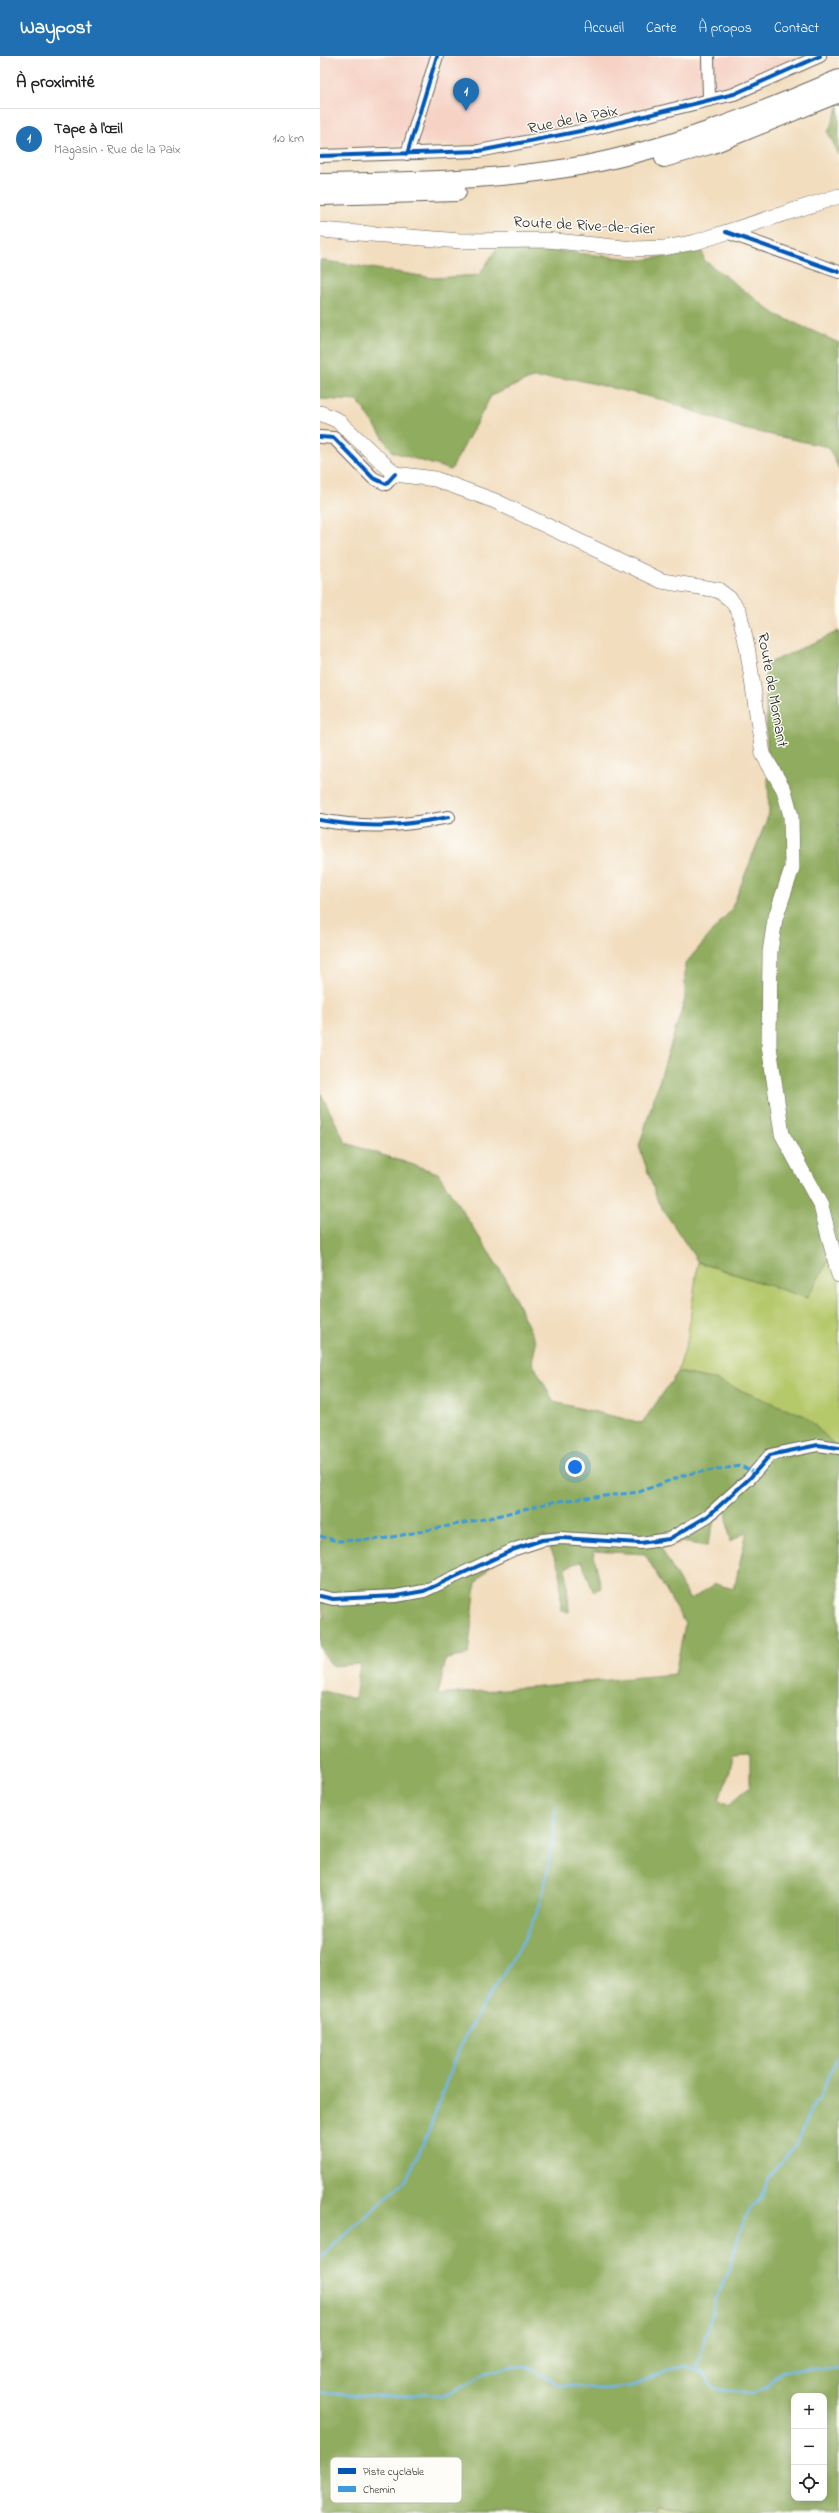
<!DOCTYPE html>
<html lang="fr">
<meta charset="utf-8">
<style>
body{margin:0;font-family:"Indie Flower",sans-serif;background:#f2f2f2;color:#202124}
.controls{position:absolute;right:12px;bottom:12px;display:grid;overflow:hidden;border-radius:8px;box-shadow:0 2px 10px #0003}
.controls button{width:36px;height:36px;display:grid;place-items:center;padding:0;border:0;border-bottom:1px solid #e0e0e0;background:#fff;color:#202124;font:20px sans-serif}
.you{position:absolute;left:255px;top:1411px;width:14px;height:14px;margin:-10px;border:3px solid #fff;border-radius:50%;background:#1a73e8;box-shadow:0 0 0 6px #1a73e833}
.badge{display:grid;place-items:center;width:26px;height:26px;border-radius:50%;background:#1f6fb2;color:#fff;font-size:13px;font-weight:700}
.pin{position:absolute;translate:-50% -33px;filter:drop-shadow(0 1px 2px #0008)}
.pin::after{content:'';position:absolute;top:21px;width:14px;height:12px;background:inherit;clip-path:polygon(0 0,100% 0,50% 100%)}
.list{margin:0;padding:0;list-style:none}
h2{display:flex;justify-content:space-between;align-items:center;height:52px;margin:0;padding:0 16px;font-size:17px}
h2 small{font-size:13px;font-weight:400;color:#757577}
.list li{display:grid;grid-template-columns:26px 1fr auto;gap:12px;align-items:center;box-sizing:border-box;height:60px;padding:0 16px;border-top:1px solid #e0e0e0}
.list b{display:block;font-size:15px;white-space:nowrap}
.list p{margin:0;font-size:13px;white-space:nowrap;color:#757577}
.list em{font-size:13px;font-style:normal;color:#757577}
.icon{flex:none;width:22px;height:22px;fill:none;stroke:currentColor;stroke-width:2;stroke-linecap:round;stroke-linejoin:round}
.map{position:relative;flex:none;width:519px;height:2457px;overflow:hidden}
header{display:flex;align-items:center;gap:24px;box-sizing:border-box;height:56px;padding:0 20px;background:#1f6fb2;color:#fff}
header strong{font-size:19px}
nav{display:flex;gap:22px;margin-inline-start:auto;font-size:14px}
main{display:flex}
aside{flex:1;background:#fff}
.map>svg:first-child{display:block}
.built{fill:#f6d2c4}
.green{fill:#b5c86b;stroke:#687244}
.forest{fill:#90ac5f;stroke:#56643e;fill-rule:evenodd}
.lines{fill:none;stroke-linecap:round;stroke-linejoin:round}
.stream{stroke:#71b7e8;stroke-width:2.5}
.minor-casing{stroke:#676055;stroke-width:14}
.major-casing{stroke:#676055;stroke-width:16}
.highway-casing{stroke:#676055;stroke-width:20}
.minor{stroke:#fff;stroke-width:12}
.major{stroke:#fff;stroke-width:15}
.highway{stroke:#fff;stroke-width:18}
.quiet{stroke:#3c9bdf;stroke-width:3;stroke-dasharray:6 3;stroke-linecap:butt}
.cycleway-casing{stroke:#fdfcf7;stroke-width:6}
.cycleway{stroke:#0057b8;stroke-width:4}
.labels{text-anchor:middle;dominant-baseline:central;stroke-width:3;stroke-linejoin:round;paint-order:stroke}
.street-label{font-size:16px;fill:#1c1c1c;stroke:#fdfcf7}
.key{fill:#fdfcf7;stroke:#bab9b5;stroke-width:1}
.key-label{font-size:11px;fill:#1c1c1c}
</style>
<header>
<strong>Waypost</strong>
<nav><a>Accueil</a><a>Carte</a><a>À propos</a><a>Contact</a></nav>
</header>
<main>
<aside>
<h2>À proximité<small></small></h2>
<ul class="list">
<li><span class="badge">1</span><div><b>Tape à l'Œil</b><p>Magasin · Rue de la Paix</p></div><em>1.0 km</em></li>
</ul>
</aside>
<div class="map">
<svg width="519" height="2457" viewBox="0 0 519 2457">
<rect width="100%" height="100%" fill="#fdfcf7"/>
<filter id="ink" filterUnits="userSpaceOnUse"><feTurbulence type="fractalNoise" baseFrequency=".025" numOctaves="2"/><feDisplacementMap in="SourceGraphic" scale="8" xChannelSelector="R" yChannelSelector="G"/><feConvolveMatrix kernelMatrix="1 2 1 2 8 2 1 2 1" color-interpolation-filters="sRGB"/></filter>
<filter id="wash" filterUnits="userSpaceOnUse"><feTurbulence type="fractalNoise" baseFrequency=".012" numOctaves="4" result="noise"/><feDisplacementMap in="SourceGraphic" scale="16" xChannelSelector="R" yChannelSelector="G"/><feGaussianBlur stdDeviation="0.9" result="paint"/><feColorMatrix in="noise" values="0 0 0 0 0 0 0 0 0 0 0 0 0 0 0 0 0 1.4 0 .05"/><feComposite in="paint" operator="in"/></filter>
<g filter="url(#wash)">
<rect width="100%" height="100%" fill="#f2ddbe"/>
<path class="built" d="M0 0H477L409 31 284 61 167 87 0 92Z"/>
<path class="green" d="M513 1197H519V1393L395 1324 358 1316 367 1285 378 1206 487 1242Z
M337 2452 387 2455V2457H334Z"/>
<path class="forest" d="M519 50V99L508 76Z
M179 189 323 204 382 194 384 204 455 258 519 287V413L508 391 424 373 339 343 254 323 212 322 171 340 131 414 73 396 38 345 0 343V204L114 222 159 219Z
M519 575V1197H513L487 1242 378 1206 338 1146 319 1090 365 943V908L411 854 449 758 445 609Z
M0 1036 26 1087 118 1117 186 1223 216 1287 212 1306 234 1346 322 1367 358 1316 395 1324 485 1360 519 1393V2457H387V2455L337 2452 334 2457H0V1634L35 1643 40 1608 12 1610 0 1592V1564L5 1561 0 1547ZM406 1454 410 1486 427 1475 414 1533 395 1528 370 1544 341 1492 362 1486 387 1490 394 1466ZM224 1480 240 1512 241 1555 249 1556 246 1511 262 1505 273 1535 281 1532 273 1495 325 1498 365 1568 355 1618 118 1639 126 1603 148 1599 156 1527 183 1495ZM430 1699V1730L409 1749 398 1743 408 1723 413 1700ZM474 2340H504V2442H474Z"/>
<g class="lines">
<path class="stream" d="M0 2201 86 2124 109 2075 131 2012 147 1976 201 1889 217 1858 224 1833 233 1784 235 1748
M376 2314 395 2246 410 2210 422 2169 431 2152 440 2143 450 2121 477 2087 494 2048 500 2043 505 2027 519 1999
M0 2337 77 2341 107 2337 121 2340 130 2337 168 2316 190 2311 206 2310 238 2328 279 2333 294 2332 313 2330 347 2314 366 2310 382 2317 390 2329 397 2333 432 2338 447 2330 463 2314 519 2312"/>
</g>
</g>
<g filter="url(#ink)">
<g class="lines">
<g class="minor-casing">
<path id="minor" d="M388 0 389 44
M87 98 117 0
M0 100 159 95 276 72 414 38 500 0
M406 176 519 216
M0 381 14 382 53 422 66 428 75 418
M0 764C47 773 82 770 129 761
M0 1540 13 1543 76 1540 104 1535 195 1493 222 1484 241 1482 320 1487 349 1483 388 1460 430 1422 450 1399 498 1389 519 1392"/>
</g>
<g class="major-casing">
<path id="major" d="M0 174 141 185 227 184 313 193 344 192 376 186 519 140
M0 357 17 364 75 418 115 423 175 445 342 525 398 534 410 543 419 555 427 590 443 698 464 734 471 760 472 812 455 863 450 896 449 990 462 1078 501 1150 519 1219"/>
</g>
<g class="highway-casing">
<path id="highway" d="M344 102 393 88 519 37
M0 127C88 125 178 125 265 109 353 92 437 58 519 23
M0 140 137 136"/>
</g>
<use href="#minor" class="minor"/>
<use href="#major" class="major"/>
<use href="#highway" class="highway"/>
<path class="quiet" d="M0 1480 17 1485 62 1483 169 1462 232 1446 319 1436 367 1418 421 1410 435 1417"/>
<g class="cycleway-casing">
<path id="cycleway" d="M87 98 117 0
M0 100 159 95 276 72 414 38 500 0
M406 176 519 216
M0 381 14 382 53 422 66 428 75 418
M0 764C47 773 82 770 129 761
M0 1540 13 1543 76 1540 104 1535 195 1493 222 1484 241 1482 320 1487 349 1483 388 1460 430 1422 450 1399 498 1389 519 1392"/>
</g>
<use href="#cycleway" class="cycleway"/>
</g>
</g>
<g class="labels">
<g class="street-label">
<text transform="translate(253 64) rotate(-12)">Rue de la Paix</text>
<text transform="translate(264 170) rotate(3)">Route de Rive-de-Gier</text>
<text transform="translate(452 634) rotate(80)">Route de Mornant</text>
</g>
</g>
<rect x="10" y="2401" width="132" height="46" rx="6" class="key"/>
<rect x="18" y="2412" width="18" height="6" fill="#0057b8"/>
<rect x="18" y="2430" width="18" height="6" fill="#3c9bdf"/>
<g class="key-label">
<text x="43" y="2419">Piste cyclable</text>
<text x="43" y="2437">Chemin</text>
</g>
</svg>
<div class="controls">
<button>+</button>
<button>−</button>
<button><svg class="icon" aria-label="locate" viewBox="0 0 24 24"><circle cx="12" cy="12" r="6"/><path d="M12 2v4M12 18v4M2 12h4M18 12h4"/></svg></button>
</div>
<div class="you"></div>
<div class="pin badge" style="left:146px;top:55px">1</div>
</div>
</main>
